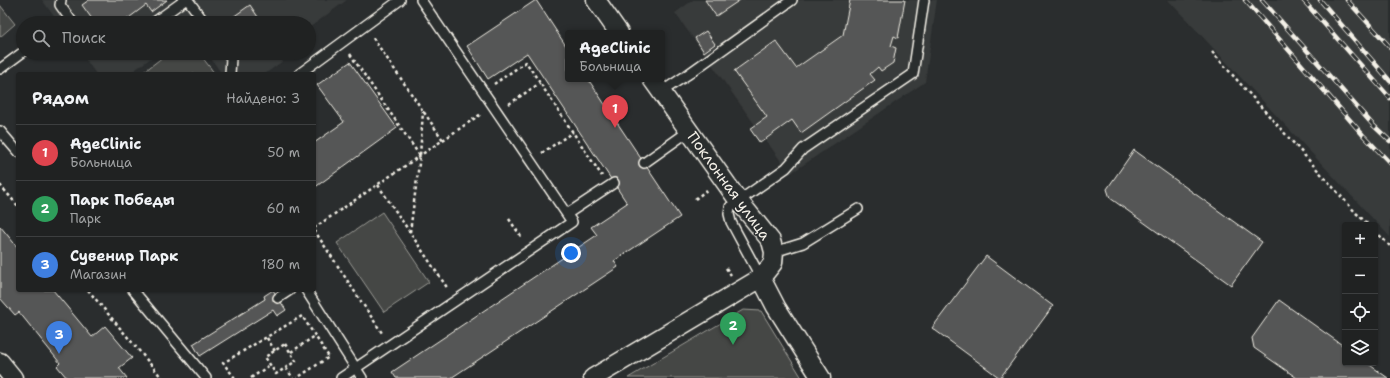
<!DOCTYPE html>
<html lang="ru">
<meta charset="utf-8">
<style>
body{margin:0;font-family:"Shantell Sans",sans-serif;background:#282a2a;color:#f1f3f6}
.controls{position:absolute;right:12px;bottom:12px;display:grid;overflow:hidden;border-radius:4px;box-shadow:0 1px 3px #0004}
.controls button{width:36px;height:36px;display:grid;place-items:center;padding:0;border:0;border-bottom:1px solid #3d3f40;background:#202222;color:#f1f3f6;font:20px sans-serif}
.you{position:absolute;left:571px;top:253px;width:14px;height:14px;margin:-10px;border:3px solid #fff;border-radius:50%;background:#1a73e8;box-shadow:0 0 0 6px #1a73e833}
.badge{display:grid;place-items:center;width:26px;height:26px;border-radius:50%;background:#ffd166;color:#fff;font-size:13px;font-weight:700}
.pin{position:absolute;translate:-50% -33px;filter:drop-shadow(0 1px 2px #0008)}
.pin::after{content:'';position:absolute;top:21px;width:14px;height:12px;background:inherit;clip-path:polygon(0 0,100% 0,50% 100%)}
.popup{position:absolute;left:565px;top:30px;width:100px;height:52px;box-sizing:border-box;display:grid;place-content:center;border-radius:4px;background:#202222;filter:drop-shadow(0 1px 3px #0005);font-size:13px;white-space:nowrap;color:#a2a4a5}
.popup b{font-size:15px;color:#f1f3f6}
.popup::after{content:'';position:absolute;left:50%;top:100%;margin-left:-8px;border:8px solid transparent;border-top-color:#202222}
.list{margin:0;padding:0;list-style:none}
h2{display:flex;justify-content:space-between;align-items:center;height:52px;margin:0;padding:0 16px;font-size:17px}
h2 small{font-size:13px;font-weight:400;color:#a2a4a5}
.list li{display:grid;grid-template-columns:26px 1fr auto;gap:12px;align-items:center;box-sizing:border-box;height:56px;padding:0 16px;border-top:1px solid #3d3f40}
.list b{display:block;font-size:15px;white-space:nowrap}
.list p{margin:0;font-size:13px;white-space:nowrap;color:#a2a4a5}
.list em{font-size:13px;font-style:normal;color:#a2a4a5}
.icon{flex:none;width:22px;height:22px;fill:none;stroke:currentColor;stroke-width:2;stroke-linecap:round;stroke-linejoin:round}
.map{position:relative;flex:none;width:1390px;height:378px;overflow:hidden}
.search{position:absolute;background:#202222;box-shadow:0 1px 3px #0004;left:16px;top:16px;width:300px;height:44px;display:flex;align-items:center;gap:10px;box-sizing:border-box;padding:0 14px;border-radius:22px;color:#a2a4a5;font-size:15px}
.panel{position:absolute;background:#202222;box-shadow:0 1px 3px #0004;left:16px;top:72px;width:300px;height:220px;border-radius:4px}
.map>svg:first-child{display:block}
.built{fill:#373a3a}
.green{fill:#444645;stroke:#9c9c96}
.building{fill:#555756;stroke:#f4f1e8}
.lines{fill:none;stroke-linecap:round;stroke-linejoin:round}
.service-casing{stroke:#f4f1e8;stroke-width:12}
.minor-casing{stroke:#f4f1e8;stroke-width:21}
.path{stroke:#f4f1e8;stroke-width:2.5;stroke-dasharray:3 3;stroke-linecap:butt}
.service{stroke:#2a2d2e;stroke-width:9}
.minor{stroke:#2a2d2e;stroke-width:18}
.rail-casing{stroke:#f4f1e8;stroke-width:4.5}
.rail{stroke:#2a2d2e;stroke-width:3;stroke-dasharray:9;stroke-linecap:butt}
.labels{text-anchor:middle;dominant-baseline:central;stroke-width:3;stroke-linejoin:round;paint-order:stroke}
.street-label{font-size:15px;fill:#f4f1e8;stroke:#2a2d2e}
</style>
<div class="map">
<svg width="1390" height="378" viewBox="0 0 1390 378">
<rect width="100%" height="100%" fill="#2a2d2e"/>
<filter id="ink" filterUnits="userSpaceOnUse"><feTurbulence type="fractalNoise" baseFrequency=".025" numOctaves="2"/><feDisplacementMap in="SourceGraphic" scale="8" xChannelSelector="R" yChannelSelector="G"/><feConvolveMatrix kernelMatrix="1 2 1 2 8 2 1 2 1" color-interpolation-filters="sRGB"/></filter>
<g filter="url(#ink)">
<path class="built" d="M42 0H347L309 28V23H59Z
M693 0H937L925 82 790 174 765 139 760 143 750 129 755 125 675 13Z
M1168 0H1390V237Z
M81 53H158L129 74H96Z
M207 53H294L265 74H222Z"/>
<path class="green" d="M0 5 15 24 0 37Z
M168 53H199L215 74H141Z
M382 212 429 282 384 312 337 243Z
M743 310 761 311 802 378H628Z"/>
<path class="building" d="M89 0H167L151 12 146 5 122 23H95L82 5Z
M536 0 568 49V79H588L680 217 614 261 618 267 451 378H396L392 372 597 235 591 227 627 203 527 53 488 79 467 46Z
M705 0H740L716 16Z
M850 0H905L898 38 894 36 891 46 896 48 893 63 881 71 878 67 870 74 875 80 801 133 792 120 760 143 750 129 767 117 734 71 776 41 796 68 843 35Z
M250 5 262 23H238L233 17Z
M706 31 715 44 704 52 695 38Z
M350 62 397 128 314 188V143L344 122 317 85Z
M1134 150 1262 242 1231 285 1110 198 1107 189Z
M0 226 18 248V290H53L92 337 105 326 132 358 119 368 127 378H67L57 366 60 363 19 312 15 315 0 298Z
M986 256 1053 306 1000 378 932 328Z
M273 290 286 310 277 316 273 310 200 356 193 344 265 299 264 296Z
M1279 300 1345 347V363H1367L1388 378H1297L1254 348 1252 338Z"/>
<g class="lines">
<g class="service-casing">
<path id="service" d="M61 0 60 5 73 23
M188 0 205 23
M153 23 185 0
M227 53 231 58 230 74
M0 69 23 52
M299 74 400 0
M661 92 687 75 792 0
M0 131 18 152
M644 163 689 131
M567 214 614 183
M774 252 803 243 858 209
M761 278 731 222 729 214 730 207 786 168 803 149 913 74 924 0
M133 290 206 378
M306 290 362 378
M278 298 290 290
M341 378 572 222 421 0"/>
</g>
<g class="minor-casing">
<path id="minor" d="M596 0 619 33
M761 278 776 307 821 378
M0 362 13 378
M593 378 761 278 773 263 774 252 771 241 738 200 652 79"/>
</g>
<path class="path" d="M373 38 443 140
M1212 52 1356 213 1369 225
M350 54 420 156
M494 84 526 62 602 176
M509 104 540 83
M542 153 573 132
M0 185 18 206
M378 185 448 289
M695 199 707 190
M509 219 522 238
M314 228 481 114
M314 230 382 333
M1375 231 1390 246
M410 232 420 156 423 111
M726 268 731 275
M88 290 162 378
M267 338 275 351
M285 344 296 361 276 374 265 357Z
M291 352 315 336
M286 368 293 378
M235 378 223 363 302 316 329 357 297 378
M251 378 270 365"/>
<use href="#service" class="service"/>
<use href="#minor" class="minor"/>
<g class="rail-casing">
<path id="rail" d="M1245 0 1363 135 1390 163
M1262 0 1373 125 1390 141
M1303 0 1390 98
M1320 0 1390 81
M1347 0 1390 47"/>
</g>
<use href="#rail" class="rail"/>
</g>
</g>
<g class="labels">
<g class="street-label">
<text transform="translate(729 186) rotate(54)">Поклонная улица</text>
</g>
</g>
</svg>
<div class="controls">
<button>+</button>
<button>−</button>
<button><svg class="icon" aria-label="locate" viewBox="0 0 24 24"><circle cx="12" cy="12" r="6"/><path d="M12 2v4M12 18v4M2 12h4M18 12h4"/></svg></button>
<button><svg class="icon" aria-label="layers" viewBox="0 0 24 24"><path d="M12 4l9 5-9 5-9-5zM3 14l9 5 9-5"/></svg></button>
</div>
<div class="you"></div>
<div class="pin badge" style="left:615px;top:128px;background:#e0444e">1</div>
<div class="popup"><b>AgeClinic</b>Больница</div>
<div class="pin badge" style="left:733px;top:345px;background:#2e9e5b">2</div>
<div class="pin badge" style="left:59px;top:354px;background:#3f7fe0">3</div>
<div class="search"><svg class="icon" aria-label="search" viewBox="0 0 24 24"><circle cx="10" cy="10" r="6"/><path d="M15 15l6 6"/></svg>Поиск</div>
<section class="panel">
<h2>Рядом<small>Найдено: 3</small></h2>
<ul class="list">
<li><span class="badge" style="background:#e0444e">1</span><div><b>AgeClinic</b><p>Больница</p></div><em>50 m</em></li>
<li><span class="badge" style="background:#2e9e5b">2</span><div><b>Парк Победы</b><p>Парк</p></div><em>60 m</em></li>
<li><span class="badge" style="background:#3f7fe0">3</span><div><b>Сувенир Парк</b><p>Магазин</p></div><em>180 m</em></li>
</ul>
</section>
</div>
